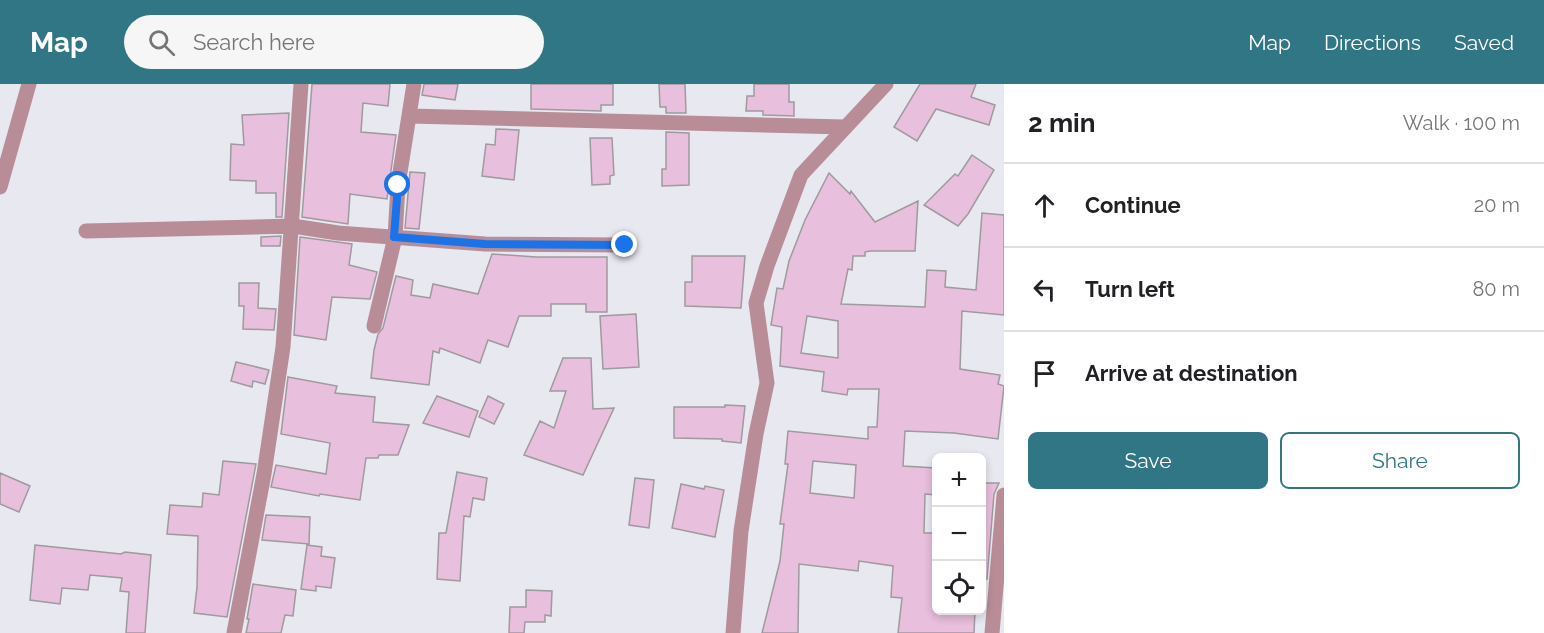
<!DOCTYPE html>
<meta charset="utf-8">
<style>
body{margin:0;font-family:Raleway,sans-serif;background:#f6f6f6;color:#202124}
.controls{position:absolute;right:18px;bottom:18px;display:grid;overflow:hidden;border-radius:9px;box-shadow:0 3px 9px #0003}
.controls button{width:54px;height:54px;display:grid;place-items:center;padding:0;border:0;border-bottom:2px solid #e0e0e0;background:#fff;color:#202124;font:30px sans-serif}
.stop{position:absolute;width:18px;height:18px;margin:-14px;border:4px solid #1a73e8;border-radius:50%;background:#fff}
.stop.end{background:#1a73e8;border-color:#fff;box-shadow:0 2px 6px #0008}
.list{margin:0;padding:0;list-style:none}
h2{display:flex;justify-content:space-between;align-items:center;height:78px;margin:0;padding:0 24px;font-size:26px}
h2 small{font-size:20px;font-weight:400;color:#757577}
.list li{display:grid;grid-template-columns:39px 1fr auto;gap:18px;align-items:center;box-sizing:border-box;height:84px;padding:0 24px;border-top:2px solid #e0e0e0}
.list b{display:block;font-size:22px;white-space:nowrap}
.list em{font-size:20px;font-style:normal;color:#757577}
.actions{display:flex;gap:12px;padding:18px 24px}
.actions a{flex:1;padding:14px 0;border:2px solid #307684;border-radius:9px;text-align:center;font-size:21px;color:#307684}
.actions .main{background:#307684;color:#fff}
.icon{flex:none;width:33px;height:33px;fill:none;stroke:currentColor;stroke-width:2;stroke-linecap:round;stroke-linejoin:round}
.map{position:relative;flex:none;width:1004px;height:549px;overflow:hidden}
header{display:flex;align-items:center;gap:36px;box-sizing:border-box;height:84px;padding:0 30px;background:#307684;color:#fff}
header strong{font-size:28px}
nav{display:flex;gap:33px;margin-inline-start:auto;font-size:21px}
.search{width:420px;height:54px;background:#f6f6f6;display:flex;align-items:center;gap:15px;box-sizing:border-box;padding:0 21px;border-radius:33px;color:#757577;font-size:22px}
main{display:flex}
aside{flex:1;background:#fff}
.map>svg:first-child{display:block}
.building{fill:#e8bfdd;stroke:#a0999e;stroke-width:1.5;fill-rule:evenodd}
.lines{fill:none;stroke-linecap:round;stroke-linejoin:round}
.minor{stroke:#b88d97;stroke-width:15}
.tertiary{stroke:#b88d97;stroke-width:15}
.route{stroke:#1a73e8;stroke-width:8}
</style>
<header>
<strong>Map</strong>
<div class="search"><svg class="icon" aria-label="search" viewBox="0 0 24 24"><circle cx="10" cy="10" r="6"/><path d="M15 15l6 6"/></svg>Search here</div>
<nav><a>Map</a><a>Directions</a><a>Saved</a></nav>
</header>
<main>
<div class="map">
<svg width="1004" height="549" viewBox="0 0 1004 549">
<rect width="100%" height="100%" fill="#e8e9f0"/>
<path class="building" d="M312 0H390L388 22 363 19 361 48 396 51 387 115 350 110 348 140 302 133Z
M424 0H458L455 16 422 11Z
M531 0H613V21H601V27L531 25Z
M659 0H685L686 29H666V23H660Z
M754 0H789V18H794V32L763 31V27H746L747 12H754Z
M920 0H976L971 13 995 21 989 41 936 25 917 57 894 43Z
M289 29 282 133H276V109H256V97L230 96 231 60 244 61 242 31Z
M496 45 519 46 514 96 482 92 486 60 495 61Z
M666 48 689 49V101L662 102V85H666Z
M590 54H612L614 91 610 92V100L592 101Z
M972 71 994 86 968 130 958 142 924 121 955 90 958 92Z
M410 88 425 89 419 145 405 144Z
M829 89 850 110 851 107 875 138 918 117 915 167H870L865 168V172H853L852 186 848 185 841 220 925 223 927 186 946 187 945 203 976 206 982 129 1004 131V231L962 227 960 285 1000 291 998 300 1004 302 998 355 954 349 905 347 903 382 936 384V411L925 410 924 449H936V526H975L974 549H898L902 514 891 513 893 482 859 477 858 487 799 480 798 549H762L780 477 784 440H780L788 380H785L788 347 868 355V343H877L879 305H848L847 311 822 307 824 288 780 282 782 243 771 241 777 204 783 205 789 177 805 136ZM807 232 838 237V274L801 269ZM813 377 856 381 854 414 810 409Z
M281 152 280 162H261V153Z
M300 153 352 160 349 181 377 188 370 215 332 213 326 256 294 251Z
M492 170 536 173H607V228H586V220H551V232H519L508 263 488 256 480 279 440 264 439 269 433 267 429 301 371 294 374 266 378 250 383 244 396 192 413 196 411 211 430 214 433 200 478 210Z
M692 172H745L741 224 685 222V198H692Z
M239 199H259L258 224 276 225 274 246 243 245 244 222H239Z
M636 230 639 283 603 285 600 232Z
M563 274H591L593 325 614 324 583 391 524 371 540 337 554 344 566 307H550Z
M236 278 269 286 265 300 253 297 252 303 231 297Z
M288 293 337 302 335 309 375 313 373 338 409 341 398 371H379L378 374H366L360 416 320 410 319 412 271 403 276 381 326 390 330 359 281 350Z
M437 312 478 327 469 353 423 339Z
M488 312 504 320 494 340 479 333Z
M725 321 745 322 741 359 722 357V355L674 354V323H725Z
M223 377 256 380 227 533 194 529 197 503 198 452 167 450 170 421 202 423 203 409 219 411Z
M457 388 487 394 484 416 473 414 470 433 464 432 460 497 437 495 439 449H446Z
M0 389 30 402 19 428 0 420Z
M635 394 654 396 649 444 629 441Z
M981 399H999L994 410 987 495H981Z
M681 400 704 405 705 402 724 406 715 453 672 444Z
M266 431 310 433 309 460 262 456Z
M35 461 121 470 125 468 151 471 145 549H126L129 508 120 507 122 494 90 491 88 506 62 504 60 520 30 516Z
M307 461 322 463 321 472 335 474 331 504 316 502V507L301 505Z
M253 500 296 506 293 532 285 531 281 549H246L249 535H247Z
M526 506 552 507 551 532 545 531V538H525L524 549H509L510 523H526Z"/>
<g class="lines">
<path class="minor" d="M409 32 845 43
M0 103 29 0
M86 147 293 142 338 149 485 160 625 161
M374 242 395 153 398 101 414 0
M234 549 264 390 283 263 301 0
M992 549 1004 411"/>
<path class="tertiary" d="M733 549 741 447 756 350 767 299 756 219 767 182 801 91 886 0"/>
</g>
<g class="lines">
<path class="route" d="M398 101 394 153 485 160 625 161"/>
</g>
</svg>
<div class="controls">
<button>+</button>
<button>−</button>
<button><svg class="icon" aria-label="locate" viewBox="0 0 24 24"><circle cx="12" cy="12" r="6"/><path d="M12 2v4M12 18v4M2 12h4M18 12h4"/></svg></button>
</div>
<div class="stop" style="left:398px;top:101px"></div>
<div class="stop end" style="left:625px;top:161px"></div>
</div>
<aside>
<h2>2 min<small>Walk · 100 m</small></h2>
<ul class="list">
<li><svg class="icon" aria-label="ahead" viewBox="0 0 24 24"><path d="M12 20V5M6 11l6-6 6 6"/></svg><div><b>Continue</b></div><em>20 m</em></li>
<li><svg class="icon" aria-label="left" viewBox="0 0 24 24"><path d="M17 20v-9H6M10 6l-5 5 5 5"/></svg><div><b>Turn left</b></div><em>80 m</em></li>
<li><svg class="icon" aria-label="arrive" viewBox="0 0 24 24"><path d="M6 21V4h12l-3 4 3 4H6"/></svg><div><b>Arrive at destination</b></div></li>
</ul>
<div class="actions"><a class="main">Save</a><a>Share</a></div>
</aside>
</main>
